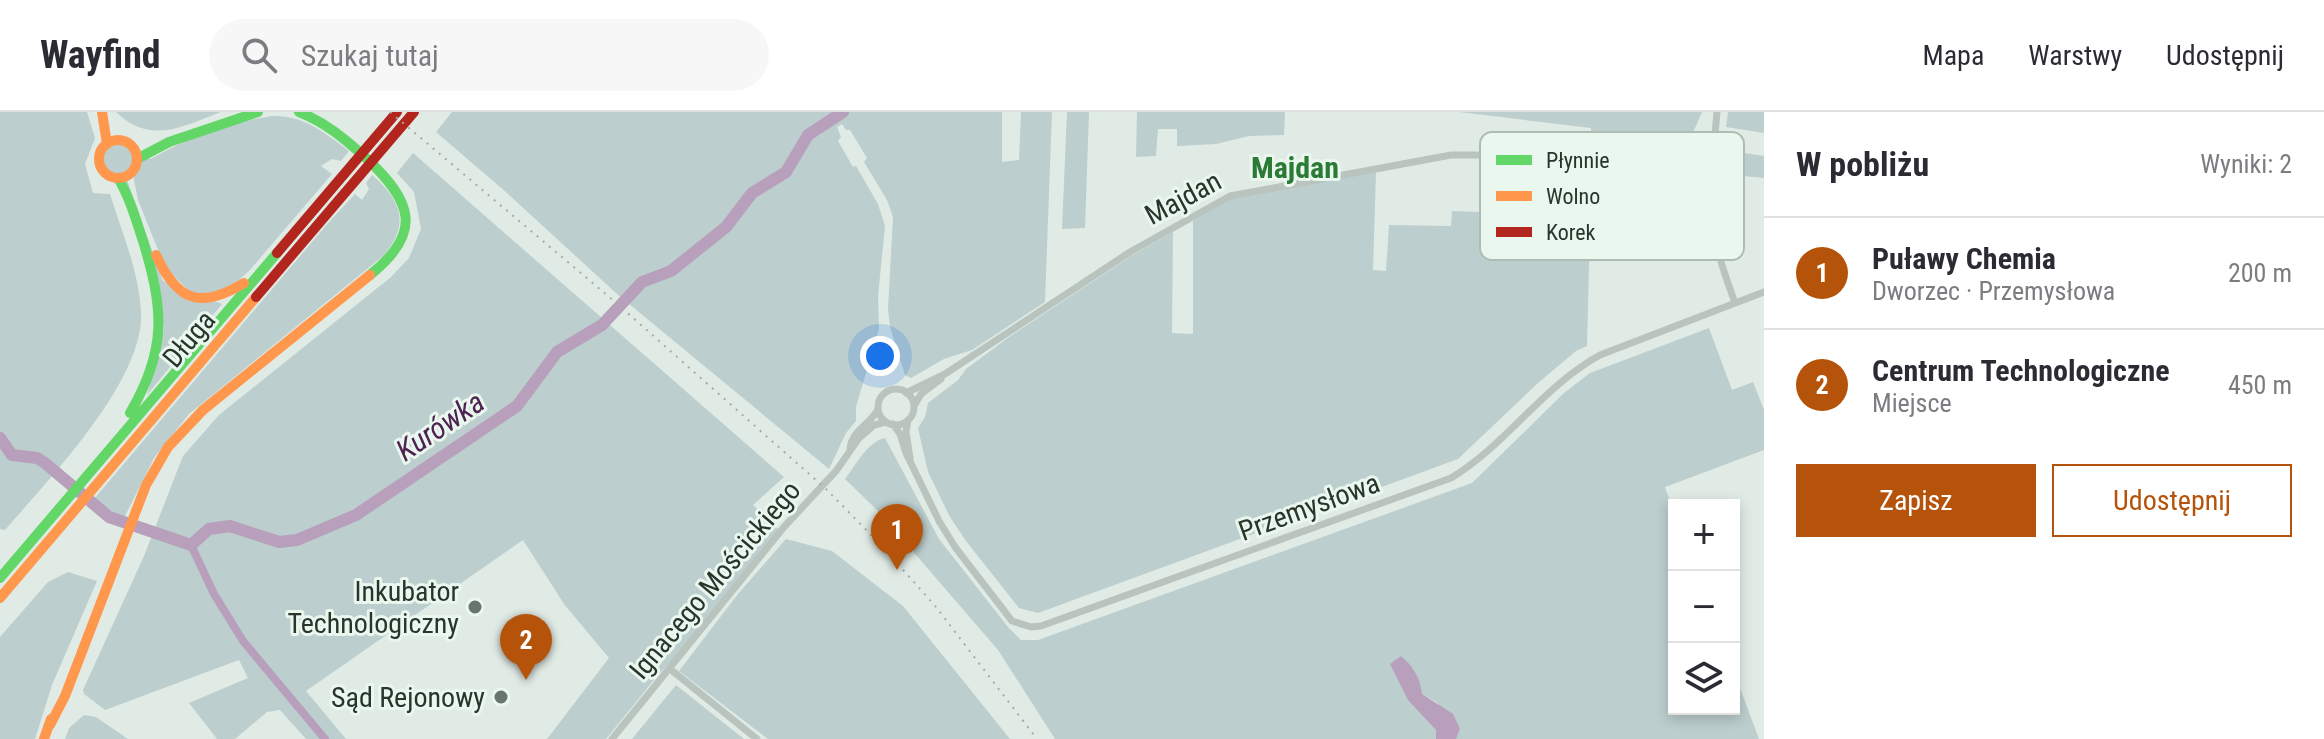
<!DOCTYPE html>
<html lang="pl">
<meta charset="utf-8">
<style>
body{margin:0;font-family:"Roboto Condensed",sans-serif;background:#f7f7f7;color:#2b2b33}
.controls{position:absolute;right:24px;bottom:24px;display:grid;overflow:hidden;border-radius:0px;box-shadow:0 4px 12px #0003}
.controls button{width:72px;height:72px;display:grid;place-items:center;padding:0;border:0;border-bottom:2px solid #e1e1e2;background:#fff;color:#2b2b33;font:40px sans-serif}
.you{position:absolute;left:880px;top:244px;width:28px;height:28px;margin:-20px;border:6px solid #fff;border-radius:50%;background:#1a73e8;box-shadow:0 0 0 12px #1a73e833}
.badge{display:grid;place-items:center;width:52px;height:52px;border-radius:50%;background:#b45309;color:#fff;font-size:26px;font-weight:700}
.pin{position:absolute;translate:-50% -66px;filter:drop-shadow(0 2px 4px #0008)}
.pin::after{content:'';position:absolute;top:42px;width:28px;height:24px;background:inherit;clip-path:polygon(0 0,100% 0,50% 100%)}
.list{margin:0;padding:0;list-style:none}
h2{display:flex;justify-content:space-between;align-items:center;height:104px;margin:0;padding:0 32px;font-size:34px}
h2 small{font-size:26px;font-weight:400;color:#7c7c81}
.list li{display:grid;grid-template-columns:52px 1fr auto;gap:24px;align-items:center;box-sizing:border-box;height:112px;padding:0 32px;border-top:2px solid #e1e1e2}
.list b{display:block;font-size:30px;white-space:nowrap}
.list p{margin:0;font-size:26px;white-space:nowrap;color:#7c7c81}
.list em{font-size:26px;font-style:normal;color:#7c7c81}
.actions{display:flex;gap:16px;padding:24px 32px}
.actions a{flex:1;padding:18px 0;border:2px solid #b45309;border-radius:0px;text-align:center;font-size:28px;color:#b45309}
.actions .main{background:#b45309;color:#fff}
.icon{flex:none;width:44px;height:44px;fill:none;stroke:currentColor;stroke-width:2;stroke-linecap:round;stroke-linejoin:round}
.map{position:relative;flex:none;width:1764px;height:627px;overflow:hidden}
header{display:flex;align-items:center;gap:48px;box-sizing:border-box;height:112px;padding:0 40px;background:#fff;border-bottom:2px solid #e1e1e2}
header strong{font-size:38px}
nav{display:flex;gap:44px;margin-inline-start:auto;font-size:28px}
.search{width:560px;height:72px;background:#f7f7f7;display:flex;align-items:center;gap:20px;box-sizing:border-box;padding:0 28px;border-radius:44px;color:#7c7c81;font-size:30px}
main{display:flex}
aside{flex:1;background:#fff}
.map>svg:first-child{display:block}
.green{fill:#bccece}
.water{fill:#b89fbb}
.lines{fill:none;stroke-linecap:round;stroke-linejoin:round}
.canal{stroke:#b89fbb;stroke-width:8}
.river{stroke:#b89fbb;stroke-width:12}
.street{stroke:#bac4be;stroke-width:7}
.fast{stroke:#63d668;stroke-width:10}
.slow{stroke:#ff974d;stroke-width:10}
.jam{stroke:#b3261e;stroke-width:10}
.rail{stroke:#a4aca7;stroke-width:2;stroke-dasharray:2 6;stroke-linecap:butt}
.poi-dot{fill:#69746c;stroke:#e9f7ef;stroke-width:3}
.labels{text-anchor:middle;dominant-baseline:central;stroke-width:6;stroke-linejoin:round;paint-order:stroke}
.street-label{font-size:28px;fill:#29342b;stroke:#e9f7ef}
.poi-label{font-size:28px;fill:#29342b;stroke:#e9f7ef;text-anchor:end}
.neighbourhood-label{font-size:30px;font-weight:bold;fill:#2b7a35;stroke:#e9f7ef}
.water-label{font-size:30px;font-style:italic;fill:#4f2351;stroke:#e9f7ef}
.key{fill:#e9f7ef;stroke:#afbcb4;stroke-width:2}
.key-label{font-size:22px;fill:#29342b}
</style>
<header>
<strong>Wayfind</strong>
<div class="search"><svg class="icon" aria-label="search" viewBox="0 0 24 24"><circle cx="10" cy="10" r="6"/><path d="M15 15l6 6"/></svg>Szukaj tutaj</div>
<nav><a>Mapa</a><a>Warstwy</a><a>Udostępnij</a></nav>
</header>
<main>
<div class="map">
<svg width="1764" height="627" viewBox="0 0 1764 627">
<rect width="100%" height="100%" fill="#e1ebe5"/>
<path class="green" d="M0 0H87L95 26 85 52 93 81 110 82C122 121 139 159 141 200 145 268 48 368 5 418L0 417Z
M116 0H221C182 15 150 33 116 0Z
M452 0H1002V50L1019 48 1021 0H1052L1045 190 972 238 944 247 911 266 905 263 890 215 888 197 893 105 887 88 864 50 867 46 850 18H846L842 12 837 15 841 25 838 29 853 55 856 54 878 92 885 114 878 184 879 217 856 295V309L846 321 829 357 617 182 507 81 436 20Z
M1067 0H1089L1085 116 1062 117Z
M1137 0H1285L1284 23 1249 24 1216 32 1177 34V17H1158L1156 44 1136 45Z
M1459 0H1702C1696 13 1691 31 1677 37 1657 46 1614 42 1591 43V16Z
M1728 0H1764V21L1726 15Z
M272 4C304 3 325 21 349 39L341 49 332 47 321 54 332 62 249 159C228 178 220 182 191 181L165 155 138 88 133 63 140 49 146 45 151 47C187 26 231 10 272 4Z
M103 47a15 15 0 1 1 30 0a15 15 0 1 1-30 0Z
M1725 38 1764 44V66L1723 62Z
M413 41 784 365 753 393 778 417 677 543 658 563 606 627H547L609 546 564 492 523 428 306 579 346 627H306L280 598 267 600 235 627H217L189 591 248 566 239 548 105 598 84 582 83 578 144 444 183 344 219 303 391 165 409 146 421 117 414 80 397 61Z
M1696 42 1705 46 1703 73 1591 76 1587 234 1576 239 1538 271 1458 347 1038 501 1019 496 966 429 950 405 928 360 918 316 925 305 928 291 958 268 966 257 1009 225 1131 144 1173 120 1172 221 1193 222V109L1231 86 1376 60 1373 158 1386 159 1389 113 1451 114 1452 99 1480 100 1482 44 1507 45 1509 66 1535 69V78L1544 79 1542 144 1560 145 1564 47 1650 51Z
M372 63C401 88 411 112 383 144L189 302 154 346 125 404 114 401 94 387 329 110 355 82 362 88 369 77 366 71Z
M127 68 163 169 222 192 147 283 164 216 124 69Z
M1709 216 1732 278 1753 270 1764 298V338L1665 375 1674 401V597H1734V560L1759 627H1456L1460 617 1436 590 1422 582 1409 551 1436 618V627H1055L998 538 879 400 845 367C856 353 867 330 885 326L939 427 1008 515 1021 528H1038L1472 371 1564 281 1590 261Z
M786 427 832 439 903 494 1010 627H768L679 559 738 482Z
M68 460 97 469 52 573 35 627H0V525L48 470Z
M676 573 744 627H632Z
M84 603 96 605 128 627H65L69 616Z"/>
<path class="water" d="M1401 544C1414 555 1420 566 1422 582L1453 602 1460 617 1456 627H1436V618L1408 588 1390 552Z"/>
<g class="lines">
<path class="canal" d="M191 433 214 482 243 529 325 627"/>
<path class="river" d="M0 326 12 343 37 346 45 351 109 405 191 433 209 417 230 414 279 430 297 428 356 403 517 294 557 240 602 213 642 170 671 159 726 115 752 81 786 60 808 23 843 0"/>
<path class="street" d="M1717 0C1713 42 1709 97 1718 138 1722 156 1729 174 1735 191
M878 295a18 18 0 1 1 36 0a18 18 0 1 1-36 0Z
M906 281 945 262 1130 140 1230 84 1451 43H1536L1639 48 1656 47 1693 35 1715 32
M914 294 921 282 941 267
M908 308 906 320 910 346
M893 312 900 322 906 341 939 409 955 435 1012 509 1031 515 1041 514 1451 366C1507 332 1542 275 1600 243L1764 180
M850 336C853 317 870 313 878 297
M670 557 757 627
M612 627 784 415 836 359 859 326 874 313 886 310"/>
<path class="fast" d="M299 0C325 10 345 27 366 46 412 89 424 120 370 163
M137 47 169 30 258 0
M118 66C130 86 136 108 143 129 164 198 167 238 130 301
M0 466 277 141"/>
<path class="slow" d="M102 0 107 32
M99 47a19 19 0 1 1 38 0a19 19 0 1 1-38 0Z
M156 143C177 189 200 198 244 171
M0 486 256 185
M50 613 65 584 146 373 168 335 203 298 370 163
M44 627 51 607"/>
<path class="jam" d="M277 141 397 0
M256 185 414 0"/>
<path class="rail" d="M390 0 614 189 826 377 881 433 936 495 1037 627"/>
</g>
<g class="poi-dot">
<circle cx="475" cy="495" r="8"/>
<circle cx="501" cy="585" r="8"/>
</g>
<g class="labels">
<g class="street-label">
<text transform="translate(1183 86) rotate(-28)">Majdan</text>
<text transform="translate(189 227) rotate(-50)">Długa</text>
<text transform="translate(1309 395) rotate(-20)">Przemysłowa</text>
<text transform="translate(715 468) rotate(-50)">Ignacego Mościckiego</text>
</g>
<g class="poi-label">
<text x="459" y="479">Inkubator<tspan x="459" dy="32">Technologiczny</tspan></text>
<text x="485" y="585">Sąd Rejonowy</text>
</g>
<g class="neighbourhood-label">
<text x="1295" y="55">Majdan</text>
</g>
<g class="water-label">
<text transform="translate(440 314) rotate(-34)">Kurówka</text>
</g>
</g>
<rect x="1480" y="20" width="264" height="128" rx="12" class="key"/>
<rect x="1496" y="43" width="36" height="10" fill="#63d668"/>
<rect x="1496" y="79" width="36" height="10" fill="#ff974d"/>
<rect x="1496" y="115" width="36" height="10" fill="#b3261e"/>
<g class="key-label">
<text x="1546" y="56">Płynnie</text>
<text x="1546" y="92">Wolno</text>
<text x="1546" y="128">Korek</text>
</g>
</svg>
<div class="controls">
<button>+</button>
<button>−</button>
<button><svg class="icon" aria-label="layers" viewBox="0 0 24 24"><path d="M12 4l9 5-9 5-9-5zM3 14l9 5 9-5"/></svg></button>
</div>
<div class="you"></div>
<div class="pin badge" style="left:897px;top:458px">1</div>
<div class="pin badge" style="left:526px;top:568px">2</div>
</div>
<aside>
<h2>W pobliżu<small>Wyniki: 2</small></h2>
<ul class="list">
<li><span class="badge">1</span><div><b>Puławy Chemia</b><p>Dworzec · Przemysłowa</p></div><em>200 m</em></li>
<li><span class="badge">2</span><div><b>Centrum Technologiczne</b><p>Miejsce</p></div><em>450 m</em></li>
</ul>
<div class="actions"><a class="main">Zapisz</a><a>Udostępnij</a></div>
</aside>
</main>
